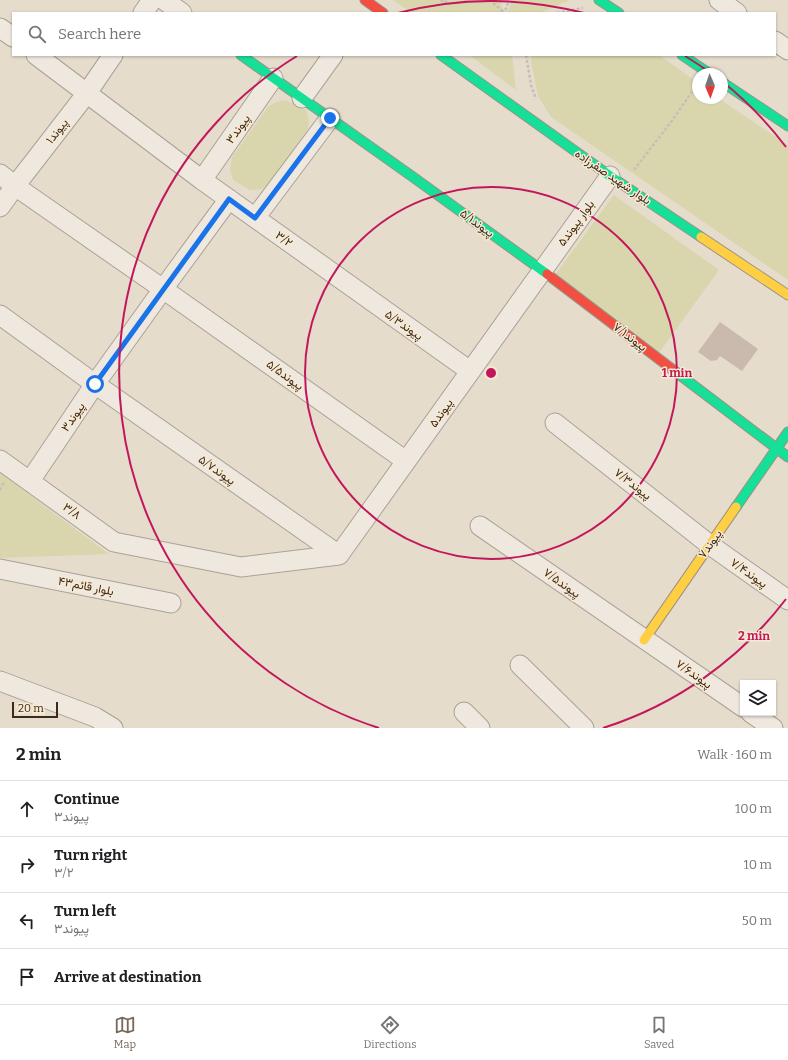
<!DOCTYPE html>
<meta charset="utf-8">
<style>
body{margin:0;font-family:Bitter,Vazirmatn,serif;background:#f6f6f6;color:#202124}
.controls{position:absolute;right:12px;bottom:12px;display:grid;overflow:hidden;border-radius:0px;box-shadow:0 1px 3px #0004}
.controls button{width:36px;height:36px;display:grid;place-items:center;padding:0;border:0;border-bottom:1px solid #e0e0e0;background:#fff;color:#202124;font:20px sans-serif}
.compass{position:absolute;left:692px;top:68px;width:36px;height:36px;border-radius:50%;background:#fff;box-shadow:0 1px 3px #0004;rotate:178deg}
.scale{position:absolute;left:12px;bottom:10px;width:46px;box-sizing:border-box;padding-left:4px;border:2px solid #3b291d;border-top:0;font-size:11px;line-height:14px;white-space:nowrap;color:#3b291d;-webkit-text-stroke:3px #f8ead2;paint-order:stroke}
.stop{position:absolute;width:12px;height:12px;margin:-9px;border:3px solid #1a73e8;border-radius:50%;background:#fff}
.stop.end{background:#1a73e8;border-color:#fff;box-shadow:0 1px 4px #0008}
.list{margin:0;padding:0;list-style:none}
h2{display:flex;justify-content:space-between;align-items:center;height:52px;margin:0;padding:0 16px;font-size:17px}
h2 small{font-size:13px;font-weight:400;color:#757577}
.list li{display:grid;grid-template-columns:26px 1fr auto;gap:12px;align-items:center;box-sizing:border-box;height:56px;padding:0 16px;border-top:1px solid #e0e0e0}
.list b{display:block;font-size:15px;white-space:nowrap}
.list p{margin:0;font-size:13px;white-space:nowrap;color:#757577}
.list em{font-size:13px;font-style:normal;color:#757577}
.icon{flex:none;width:22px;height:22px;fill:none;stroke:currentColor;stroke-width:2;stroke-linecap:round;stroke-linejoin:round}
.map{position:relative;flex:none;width:788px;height:728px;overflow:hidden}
.search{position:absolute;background:#fff;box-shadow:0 1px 3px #0004;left:12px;right:12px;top:12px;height:44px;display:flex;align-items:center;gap:10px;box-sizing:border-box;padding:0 14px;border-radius:0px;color:#757577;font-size:15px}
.sheet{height:276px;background:#fff}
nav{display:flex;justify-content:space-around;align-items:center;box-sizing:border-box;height:56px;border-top:1px solid #e0e0e0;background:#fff;font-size:11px;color:#757577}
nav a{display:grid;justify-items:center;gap:2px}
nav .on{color:#77685a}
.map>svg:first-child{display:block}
.green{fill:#d9d6ae}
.building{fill:#cabaad}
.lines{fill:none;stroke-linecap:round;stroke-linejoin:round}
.street-casing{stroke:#aba196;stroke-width:21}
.fast-casing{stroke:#9b9186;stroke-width:11}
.slow-casing{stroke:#9b9186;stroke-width:11}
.jam-casing{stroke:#9b9186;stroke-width:11}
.path{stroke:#c7bfb5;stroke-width:2.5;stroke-dasharray:3 2;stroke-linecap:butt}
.street{stroke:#eee8df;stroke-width:19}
.fast{stroke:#16e098;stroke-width:9}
.slow{stroke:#ffcf43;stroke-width:9}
.jam{stroke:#f24e42;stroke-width:9}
.route{stroke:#1a73e8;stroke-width:5}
.ring{fill:none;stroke:#c2185b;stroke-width:2}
.labels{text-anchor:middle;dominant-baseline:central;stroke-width:3;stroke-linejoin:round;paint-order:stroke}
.street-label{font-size:12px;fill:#3b291d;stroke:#f8ead2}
.centre{fill:#c2185b;stroke:#f8ead2;stroke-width:2}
.ring-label{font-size:12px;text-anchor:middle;font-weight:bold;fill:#c2185b;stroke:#f8ead2;stroke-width:3;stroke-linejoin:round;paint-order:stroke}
</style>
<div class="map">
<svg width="788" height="728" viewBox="0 0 788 728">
<rect width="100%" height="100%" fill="#e6dccc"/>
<path class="green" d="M393 0H503L501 4 504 12 501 13H412Z
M512 0H570L540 13H507Z
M469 55H512L516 90Z
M532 55H659L698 83V98H718L788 145V280L551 117 538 96 531 62Z
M286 100 306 110 309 120 308 129 274 178 262 189 250 190 233 180 230 169 232 157 268 107 276 102Z
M614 195 719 270 659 353 554 276Z
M0 473 109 554 0 558Z"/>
<path class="building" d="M720 322 758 349 742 371 720 356 717 360 711 361 698 352Z"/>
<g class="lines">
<g class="street-casing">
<path id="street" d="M164 0 182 13
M719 0 737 13
M143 13 152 0
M0 28 13 37
M775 41 788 50
M36 55 202 180 470 371
M302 98 333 55
M0 174 15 186 163 289 406 461
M202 180 273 78
M0 207 15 186 87 93 113 55
M255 218 330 118
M0 315 95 384 339 555
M555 423 710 545 788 600
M0 460 114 542 241 567 339 555
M30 481 95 384 163 289 229 199
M480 526 743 707
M339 555 610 176
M0 569 171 603
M520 665 584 728
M0 681 95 717 113 728
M464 712 480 728
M751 713 773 728"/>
</g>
<g class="fast-casing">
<path id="fast" d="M599 0 619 13
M241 55 413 177 547 274
M441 55 610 176 701 237
M682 55 710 74
M722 82 788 126
M672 369 788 457
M736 507 788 432"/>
</g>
<g class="slow-casing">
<path id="slow" d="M701 237 788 295
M644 640 736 507"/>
</g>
<g class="jam-casing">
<path id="jam" d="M365 0 383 13
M547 274 672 369"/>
</g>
<path class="path" d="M441 0 445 3 447 0
M489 0 504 12
M501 13C506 11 508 5 508 0
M557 13 583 8
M526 55 531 85 536 99
M634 170 671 122 696 86
M0 490 4 482"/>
<use href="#street" class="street"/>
<use href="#fast" class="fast"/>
<use href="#slow" class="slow"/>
<use href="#jam" class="jam"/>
</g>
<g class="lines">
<path class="route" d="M95 384 229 199 255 218 330 118"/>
</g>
<g class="ring">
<circle cx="491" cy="373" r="186"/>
<path d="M786 599A372 372 0 0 1 603 728M379 728A372 372 0 0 1 297 56M398 13A372 372 0 0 1 584 13M685 56A372 372 0 0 1 712 74M723 82A372 372 0 0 1 786 147"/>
</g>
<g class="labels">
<g class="street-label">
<text transform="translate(238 129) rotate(-55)">پیوند۳</text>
<text transform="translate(57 131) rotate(-52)">پیوند۱</text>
<text transform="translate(613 177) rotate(34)">بلوار شهید صفرزاده</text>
<text transform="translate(477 223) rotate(36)">پیوند۵/۱</text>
<text transform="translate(576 223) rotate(-54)">بلوار پیوند۵</text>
<text transform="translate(284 239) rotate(36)">۳/۲</text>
<text transform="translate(404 325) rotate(35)">پیوند۵/۳</text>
<text transform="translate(630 337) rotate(37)">پیوند۷/۱</text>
<text transform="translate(285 375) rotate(36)">پیوند۵/۵</text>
<text transform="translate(441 413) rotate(-55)">پیوند۵</text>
<text transform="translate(73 417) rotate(-56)">پیوند۳</text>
<text transform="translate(217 470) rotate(35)">پیوند۵/۷</text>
<text transform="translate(633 484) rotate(38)">پیوند۷/۳</text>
<text transform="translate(72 511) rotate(36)">۳/۸</text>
<text transform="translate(710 544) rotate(-55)">پیوند۷</text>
<text transform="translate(749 573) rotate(35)">پیوند۷/۴</text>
<text transform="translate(562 583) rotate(35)">پیوند۷/۵</text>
<text transform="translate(86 586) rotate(11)">بلوار قائم۴۳</text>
<text transform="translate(694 674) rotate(35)">پیوند۷/۶</text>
</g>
</g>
<circle cx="491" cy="373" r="6" class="centre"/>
<g class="ring-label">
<text x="677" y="377">1 min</text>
<text x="754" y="640">2 min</text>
</g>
</svg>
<div class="controls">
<button><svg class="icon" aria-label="layers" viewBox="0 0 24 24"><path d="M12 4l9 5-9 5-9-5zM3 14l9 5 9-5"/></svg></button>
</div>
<svg class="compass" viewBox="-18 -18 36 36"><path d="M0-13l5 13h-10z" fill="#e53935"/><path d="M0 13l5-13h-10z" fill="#757577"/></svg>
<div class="scale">20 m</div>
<div class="stop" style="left:95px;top:384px"></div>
<div class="stop end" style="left:330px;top:118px"></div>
<div class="search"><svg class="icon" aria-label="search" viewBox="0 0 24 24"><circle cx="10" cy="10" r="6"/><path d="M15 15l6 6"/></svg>Search here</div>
</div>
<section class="sheet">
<h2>2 min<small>Walk · 160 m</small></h2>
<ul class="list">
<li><svg class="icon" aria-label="ahead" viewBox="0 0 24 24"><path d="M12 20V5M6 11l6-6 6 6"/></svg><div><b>Continue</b><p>پیوند۳</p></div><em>100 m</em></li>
<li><svg class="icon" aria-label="right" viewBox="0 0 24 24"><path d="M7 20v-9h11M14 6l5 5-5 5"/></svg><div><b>Turn right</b><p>۳/۲</p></div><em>10 m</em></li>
<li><svg class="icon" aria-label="left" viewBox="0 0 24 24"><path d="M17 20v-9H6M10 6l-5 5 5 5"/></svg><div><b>Turn left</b><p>پیوند۳</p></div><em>50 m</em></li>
<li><svg class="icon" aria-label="arrive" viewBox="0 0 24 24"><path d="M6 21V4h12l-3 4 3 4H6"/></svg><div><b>Arrive at destination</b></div></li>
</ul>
</section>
<nav>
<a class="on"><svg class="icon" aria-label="map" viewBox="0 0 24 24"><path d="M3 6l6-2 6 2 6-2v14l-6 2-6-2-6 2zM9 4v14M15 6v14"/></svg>Map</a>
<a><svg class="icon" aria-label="directions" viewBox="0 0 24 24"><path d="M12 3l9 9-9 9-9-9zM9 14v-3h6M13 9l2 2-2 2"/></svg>Directions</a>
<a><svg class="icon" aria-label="saved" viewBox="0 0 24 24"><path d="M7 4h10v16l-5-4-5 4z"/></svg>Saved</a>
</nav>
